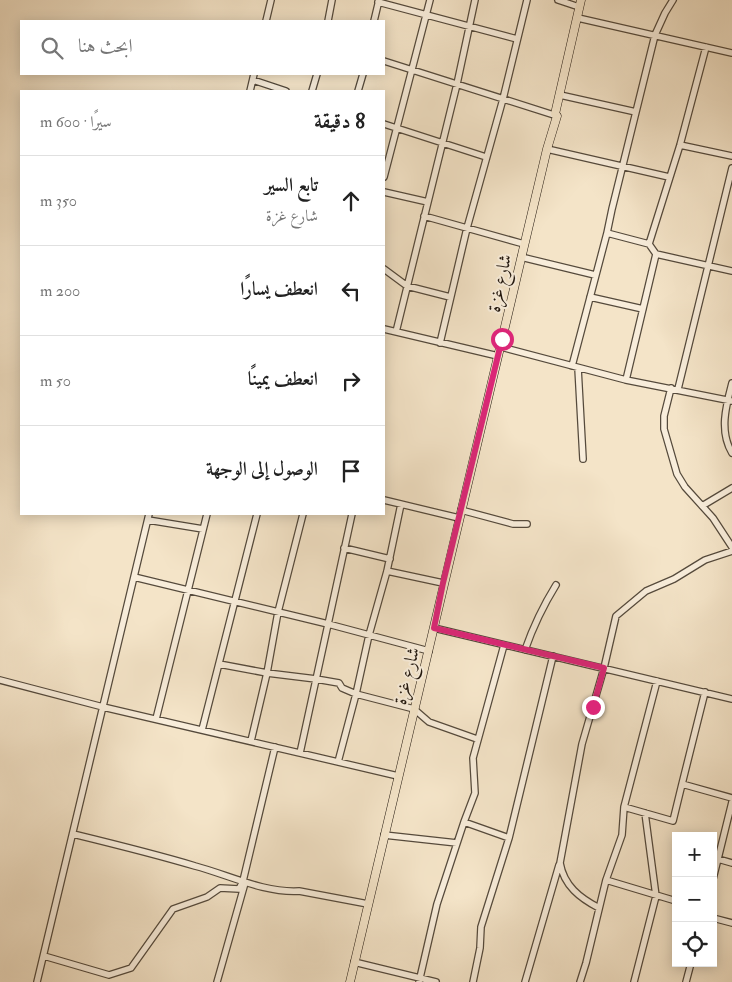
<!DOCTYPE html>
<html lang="ar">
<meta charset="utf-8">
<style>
body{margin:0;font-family:"IM FELL Double Pica",Amiri,serif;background:#f2f2f2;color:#222;direction:rtl}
.controls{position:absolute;right:15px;bottom:15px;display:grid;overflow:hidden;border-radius:0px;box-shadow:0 2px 12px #0003}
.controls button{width:45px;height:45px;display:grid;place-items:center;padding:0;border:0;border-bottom:1px solid #e0e0e0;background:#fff;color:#222;font:25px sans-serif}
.stop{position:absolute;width:15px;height:15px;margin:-11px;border:4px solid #db2777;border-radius:50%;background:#fff}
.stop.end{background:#db2777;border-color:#fff;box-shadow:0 1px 5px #0008}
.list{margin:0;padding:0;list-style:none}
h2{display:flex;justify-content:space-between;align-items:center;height:65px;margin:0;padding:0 20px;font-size:21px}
h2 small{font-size:16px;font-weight:400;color:#767676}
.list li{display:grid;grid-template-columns:32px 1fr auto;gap:15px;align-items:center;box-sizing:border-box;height:90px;padding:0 20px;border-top:1px solid #e0e0e0}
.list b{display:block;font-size:19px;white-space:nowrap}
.list p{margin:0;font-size:16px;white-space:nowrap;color:#767676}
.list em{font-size:16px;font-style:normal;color:#767676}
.icon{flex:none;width:28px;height:28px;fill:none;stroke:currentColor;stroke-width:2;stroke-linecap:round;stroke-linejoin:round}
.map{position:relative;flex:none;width:732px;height:982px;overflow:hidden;direction:ltr}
.search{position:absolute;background:#fff;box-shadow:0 2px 12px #0003;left:20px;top:20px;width:365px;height:55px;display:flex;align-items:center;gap:12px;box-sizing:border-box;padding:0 18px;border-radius:0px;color:#767676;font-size:19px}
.panel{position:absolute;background:#fff;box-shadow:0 2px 12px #0003;left:20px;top:90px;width:365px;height:425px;border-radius:0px;direction:rtl}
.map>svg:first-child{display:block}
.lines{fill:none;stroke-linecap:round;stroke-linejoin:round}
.minor-casing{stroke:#554a3c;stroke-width:8}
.major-casing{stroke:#20160e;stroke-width:9}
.minor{stroke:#f8eddb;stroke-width:5.5}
.major{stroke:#f4e4c8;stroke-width:8}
.route{stroke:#db2777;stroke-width:6}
.labels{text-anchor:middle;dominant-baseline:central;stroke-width:4;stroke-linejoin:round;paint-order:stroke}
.street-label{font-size:18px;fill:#20160e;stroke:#f8eddb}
</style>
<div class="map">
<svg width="732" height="982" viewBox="0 0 732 982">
<rect width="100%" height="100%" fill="#f4e4c8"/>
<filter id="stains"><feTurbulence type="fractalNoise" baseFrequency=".004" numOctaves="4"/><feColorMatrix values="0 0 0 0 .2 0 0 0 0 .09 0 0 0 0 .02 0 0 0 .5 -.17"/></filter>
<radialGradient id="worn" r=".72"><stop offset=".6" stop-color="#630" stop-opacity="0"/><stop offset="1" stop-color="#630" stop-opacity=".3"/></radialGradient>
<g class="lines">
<g class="minor-casing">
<path id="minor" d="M558 0 579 7
M378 2 517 39
M578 18 732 53
M266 21 271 0
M328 21 332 0
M374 21 379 0
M384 61 557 116
M253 80 286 91
M250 91 254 74
M312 91 317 74
M358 91 363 74
M560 95 636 112
M384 124 486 157
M680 145 732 156
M547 149 669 177
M384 177 430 0
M384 192 428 202
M424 216 524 244
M607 233 649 244
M656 254 732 271
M521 257 595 275
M384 269 407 286 450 297
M590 297 643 309
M384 329 498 356
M396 332 457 84 475 0
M440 343 467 228 503 99 527 0
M501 347 626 380 732 401
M572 366 607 233 612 209 655 35 665 13 673 0
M578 368 583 459
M626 380 656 254 649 244 680 145 706 47
M732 383C726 406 719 431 732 453
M671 388 664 416V429L677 474 685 487 713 518 732 547
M678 389 732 168
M384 500 459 518
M702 506 732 488
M461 510 513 524H527
M148 520 203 529
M344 548 390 559
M387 571 443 583
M134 577 328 624 429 651
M434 628 732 699
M525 650C533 627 543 606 556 585
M219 664 267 673 316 679 339 683 342 688 356 694 414 709 429 722 477 739
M0 680 103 707 398 776
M657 681 624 807 673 821 682 784 732 798
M156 719 207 514
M202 730 257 514
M251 741 267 673 278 612 303 514
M300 753 352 514
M338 762 356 694 369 635 387 571 401 504
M682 784 705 692
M464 822 509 838
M73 834C114 844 155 854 195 866 229 875 264 893 299 891L368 904
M384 835 457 843
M718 859 732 863
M713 879 732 802
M606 880 622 835 624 807
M599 908C580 898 564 886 560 863L582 744 604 668 616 616 646 591 674 579 705 560 732 551
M713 918 732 923
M44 956 109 975 131 968 173 909 207 897 220 888 239 889 243 881 275 747
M354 962 436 982
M37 982 149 514
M217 982 245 883
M419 982 437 904 464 822 475 793 473 758 504 645
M473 982 480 948 481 927 509 838 553 656
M525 982 559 865
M580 982 586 963 606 880 676 901
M634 982 656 896 645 813
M686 982 691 963"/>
</g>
<g class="major-casing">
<path id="major" d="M350 982 547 149 557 116 555 114 581 0"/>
</g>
<use href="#minor" class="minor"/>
<use href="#major" class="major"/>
</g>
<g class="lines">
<path class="route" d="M502 339 443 583 434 628 604 668 593 707"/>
</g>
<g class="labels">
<g class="street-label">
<text transform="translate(500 283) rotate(-78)">شارع غزة</text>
<text transform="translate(407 676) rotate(-76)">شارع غزة</text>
</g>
</g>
<rect width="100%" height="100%" filter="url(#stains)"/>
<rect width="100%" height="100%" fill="url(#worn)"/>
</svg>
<div class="controls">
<button>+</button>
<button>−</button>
<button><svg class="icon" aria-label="locate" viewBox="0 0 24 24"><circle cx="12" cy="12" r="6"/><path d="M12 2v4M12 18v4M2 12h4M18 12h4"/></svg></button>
</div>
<div class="stop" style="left:502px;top:339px"></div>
<div class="stop end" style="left:593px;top:707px"></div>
<div class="search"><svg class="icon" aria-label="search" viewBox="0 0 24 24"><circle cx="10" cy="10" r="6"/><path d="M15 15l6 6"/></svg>ابحث هنا</div>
<section class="panel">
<h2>8 دقيقة<small>سيرًا · 600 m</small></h2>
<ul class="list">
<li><svg class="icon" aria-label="ahead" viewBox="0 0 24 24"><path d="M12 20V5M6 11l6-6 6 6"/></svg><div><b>تابع السير</b><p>شارع غزة</p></div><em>350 m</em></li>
<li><svg class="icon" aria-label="left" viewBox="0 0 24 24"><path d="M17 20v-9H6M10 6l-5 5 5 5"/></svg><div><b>انعطف يسارًا</b></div><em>200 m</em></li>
<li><svg class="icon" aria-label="right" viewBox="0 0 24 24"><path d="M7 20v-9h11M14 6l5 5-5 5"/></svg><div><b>انعطف يمينًا</b></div><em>50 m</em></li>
<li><svg class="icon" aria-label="arrive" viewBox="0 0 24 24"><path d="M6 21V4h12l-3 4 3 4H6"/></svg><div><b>الوصول إلى الوجهة</b></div></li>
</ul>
</section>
</div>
